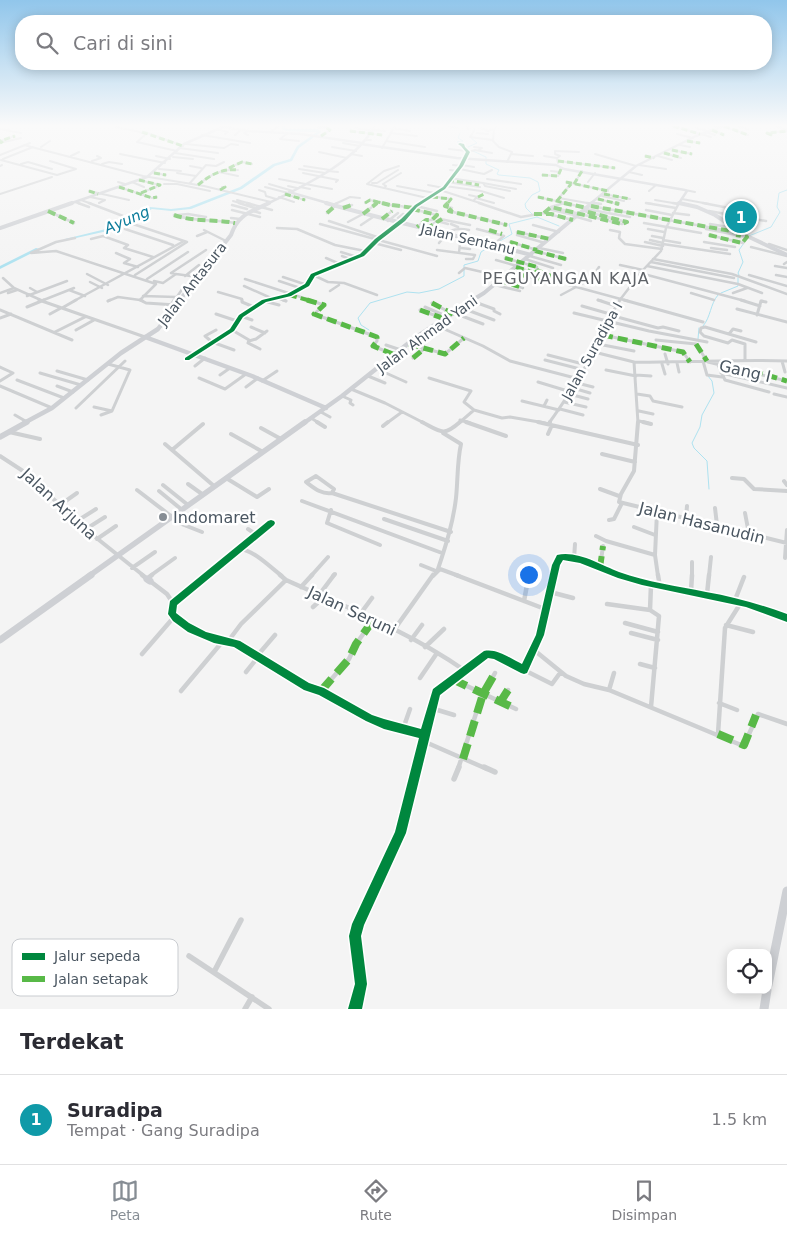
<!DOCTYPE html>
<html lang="id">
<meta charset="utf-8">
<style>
body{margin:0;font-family:"DejaVu Sans",sans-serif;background:#f7f7f7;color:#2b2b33}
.controls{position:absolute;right:15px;bottom:15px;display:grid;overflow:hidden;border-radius:10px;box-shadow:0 2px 12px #0003}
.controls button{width:45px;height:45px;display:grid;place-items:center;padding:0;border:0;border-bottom:1px solid #e1e1e2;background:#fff;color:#2b2b33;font:25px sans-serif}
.you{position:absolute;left:528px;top:574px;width:18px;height:18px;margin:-12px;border:4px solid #fff;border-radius:50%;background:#1a73e8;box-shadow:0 0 0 8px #1a73e833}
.badge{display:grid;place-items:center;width:32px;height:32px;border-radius:50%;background:#868d94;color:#fff;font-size:16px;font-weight:700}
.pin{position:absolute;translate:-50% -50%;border:2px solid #fff;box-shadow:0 1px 5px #0006}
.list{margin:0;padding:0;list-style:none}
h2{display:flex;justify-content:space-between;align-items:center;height:65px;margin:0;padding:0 20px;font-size:21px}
h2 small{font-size:16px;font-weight:400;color:#7c7c81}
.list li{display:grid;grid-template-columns:32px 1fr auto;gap:15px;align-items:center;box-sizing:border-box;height:90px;padding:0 20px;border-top:1px solid #e1e1e2}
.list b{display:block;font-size:19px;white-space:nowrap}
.list p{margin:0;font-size:16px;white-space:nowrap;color:#7c7c81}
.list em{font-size:16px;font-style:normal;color:#7c7c81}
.icon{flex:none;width:28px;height:28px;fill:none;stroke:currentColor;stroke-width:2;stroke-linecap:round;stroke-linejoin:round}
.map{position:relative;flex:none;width:787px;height:1009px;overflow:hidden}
.search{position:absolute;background:#fff;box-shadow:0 2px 12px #0003;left:15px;right:15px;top:15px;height:55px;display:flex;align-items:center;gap:12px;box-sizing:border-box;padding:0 18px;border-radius:20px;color:#7c7c81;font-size:19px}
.sheet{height:155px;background:#fff}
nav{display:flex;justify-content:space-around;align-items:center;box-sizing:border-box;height:70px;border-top:1px solid #e1e1e2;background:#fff;font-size:14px;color:#7c7c81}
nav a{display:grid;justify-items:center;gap:2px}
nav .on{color:#868d94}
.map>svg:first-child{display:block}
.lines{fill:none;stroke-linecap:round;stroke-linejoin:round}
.stream{stroke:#aee2f0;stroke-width:1}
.river{fill:#aee2f0;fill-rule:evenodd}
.street-far5{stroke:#ced0d2;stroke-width:2}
.street-far4{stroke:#ced0d2;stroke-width:2.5}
.street-far3{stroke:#ced0d2;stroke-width:3}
.street-far2{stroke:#ced0d2;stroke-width:4}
.street-far1{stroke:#ced0d2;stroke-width:4.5}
.street{stroke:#ced0d2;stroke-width:5.5}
.secondary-far5{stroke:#ced0d4;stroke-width:2.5}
.secondary-far4{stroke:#ced0d4;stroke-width:4}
.secondary-far3{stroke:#ced0d4;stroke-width:4.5}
.secondary-far2{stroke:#ced0d4;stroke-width:5.5}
.secondary-far1{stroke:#ced0d4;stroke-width:7}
.secondary{stroke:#ced0d4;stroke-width:9}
.quiet-far4{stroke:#58b947;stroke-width:3;stroke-dasharray:6 3;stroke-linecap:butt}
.quiet-far3{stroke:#58b947;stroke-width:4;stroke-dasharray:8 4;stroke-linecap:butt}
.quiet-far2{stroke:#58b947;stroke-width:5;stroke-dasharray:10 5;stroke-linecap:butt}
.quiet-far1{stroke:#58b947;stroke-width:6;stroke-dasharray:12 6;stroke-linecap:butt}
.quiet{stroke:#58b947;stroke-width:8;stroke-dasharray:16 8;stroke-linecap:butt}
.cycleway-casing{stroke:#fff;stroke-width:3}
.cycleway{fill:#00873e;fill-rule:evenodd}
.poi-dot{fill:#868d94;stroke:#fff;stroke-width:2}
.labels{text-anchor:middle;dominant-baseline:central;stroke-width:5;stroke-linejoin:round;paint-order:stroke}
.far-street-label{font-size:14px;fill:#4a5661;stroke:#fff}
.far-water-label{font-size:15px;font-style:italic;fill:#0c7c9b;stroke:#fff}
.far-quarter-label{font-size:16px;letter-spacing:1px;fill:#5f6368;stroke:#fff}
.street-label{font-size:16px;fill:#4a5661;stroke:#fff}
.poi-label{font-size:16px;fill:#4a5661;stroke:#fff;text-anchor:start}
.key{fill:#fff;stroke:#c9ccd0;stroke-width:1}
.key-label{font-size:14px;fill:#4a5661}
</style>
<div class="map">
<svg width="787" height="1009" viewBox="0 0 787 1009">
<rect width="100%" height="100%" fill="#f4f4f4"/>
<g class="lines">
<path class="stream" d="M471 126 475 130 474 132
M460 133 458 138 463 141 457 142 466 146 469 150
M468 147 477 143 470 137
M473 151 486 157V164L499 170 497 174 499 175 530 178 538 182 540 191 532 195 525 204 526 208 533 215
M537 217 559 226
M749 236 771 227 780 212 777 207 779 193 787 190
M500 241 512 234 509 224 537 217
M739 275 738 273 743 262 739 250 744 243
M721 293 738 286V278
M703 326C711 317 710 304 718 295
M369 330 361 325 358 318 370 303 407 292 419 293 439 289 464 276V265L478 261 481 252 492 245
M698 339 699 328
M708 376 712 381 714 393 702 415 700 427 692 443 694 448 707 461 709 489"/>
<path class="river" d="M282 126H285V128L287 129H318L321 132 299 148 292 161 275 166 242 189 191 209 171 211 152 209 112 230 67 240 65 239 110 228 150 207 171 209 189 207 240 187 273 164 290 159 297 146 317 132 286 131 282 129Z
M36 248 40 249 0 269V266Z"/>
<path class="street-far5" d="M318 126V128L326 127
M448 126 457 128
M467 126 468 129
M497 126 494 129 493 141 499 147 512 152 507 162
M673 126 700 134
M714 126 719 128
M724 126 748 135
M738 126 748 129
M776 126 786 130
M116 127 140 132
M356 128 372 131
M393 128 410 131
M481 128 488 131 494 129
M696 128 708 131
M0 129 21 133
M216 129 228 132 225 134
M372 130 385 131
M712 130 724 135
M248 131 244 133 248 135
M350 131 382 135
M474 131 470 137 493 140
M139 132 146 134 137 142 177 151
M145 132 183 146
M270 132 279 126
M706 132 715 135
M288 133 280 139 299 141
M390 133 417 136
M477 133 488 134
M677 134 693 138
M701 134 711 137
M202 135 250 143
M235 135 241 130
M772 135 767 133 787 131
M321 136 330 130 324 126
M366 140H371
M386 141 425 147
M687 141 700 143
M4 142 21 138
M0 143 2 142 0 141 15 136
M343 143 360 146
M186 144 224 148 231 144 238 145
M24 145 143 176 204 186 271 202
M680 145 690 147
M41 147 50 141
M332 147 356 151
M474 147 482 148 479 150
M179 148 218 153
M382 148 395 126
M449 149 467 151
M672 150 692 154
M555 151 579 152
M555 151V154L560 156 557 158 558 163
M319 152 347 158
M468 152 475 150 492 153
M175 153 214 159
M664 153 681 158
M120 154 165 163
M351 154 362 156
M511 154 533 156
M595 154 636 166
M0 155 30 143
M71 156 79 152
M156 156 170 159
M544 156 557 158
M645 156 654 158
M658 156 672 160
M173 157 193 159
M3 159 33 147
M1 160 57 175 76 169 50 161
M92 161 101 158 97 156
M558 161 615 168
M21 164 28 162 52 169
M102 164 109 162 122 164
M453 165 461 166
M462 165 474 167
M639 165 666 169
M0 166 2 165
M190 166 201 168
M304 166 330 170
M399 166 384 171 367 184 427 198
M229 168 242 162 252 164
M159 169 181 171
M299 169 325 173
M460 169 484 174 492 170
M450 170 458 171
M328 171 338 172
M551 171 560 172
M219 172 238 176
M629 172 642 175
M154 173 166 175
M177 173 196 176
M303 173 338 180 336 182
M542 175 558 176 561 169
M450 178 483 183 485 186 510 191
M279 179 332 189
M487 179 521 184
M139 180 160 185 141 193
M118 182 125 184
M132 182 144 187
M447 182 480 187
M566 182 608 191
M588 182 595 173
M190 183 206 165 216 166 224 162
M372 183H377L398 170
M483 183 516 189
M164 184H177
M177 184 210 191
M269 184 293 191
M574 184 582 171
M198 185C210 175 222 168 238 170
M428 185 444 188
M288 186 297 188
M397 186 435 193
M445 186 481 191 504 198
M119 187 152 198 157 197
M265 187 288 193
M300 187 310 189
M384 188 386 186 383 184 401 173
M220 190 225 187H222
M259 190 265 192 266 196 276 199
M440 190 483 204
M685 190 695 192
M89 191 129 200
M649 191 656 185
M0 194 52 177
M285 194 305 200
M604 194 630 199
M469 195 478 197
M430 196 451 199 450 201
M602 196 624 201
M90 197 105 200 99 203
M279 197 294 202
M538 197 570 204
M559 198 593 204
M558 199 571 184
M598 199 619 204
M682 199 709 204
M81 200 92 204
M237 200 251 204
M474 200 476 198 494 203
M655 200 679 204
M233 201 243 204
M75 202 81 204
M365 203 370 200 378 202
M594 203 601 204
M646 203 653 204
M335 204 350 197 360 198
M375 204 378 202 387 204
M419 204C444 188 455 179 468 152L460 144
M447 204 450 201
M560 204 564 203"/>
<path class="street-far4" d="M78 203 89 207
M89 203 123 216
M239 203 258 209
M247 203 261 207
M382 203 390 205
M448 203 445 206 452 208 449 211 507 225
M479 203 521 217 544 213 573 220
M564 203 587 208
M587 203 593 204
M594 203 601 204
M615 203 619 204
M646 203 676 208
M673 203 679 204
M703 203 729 208
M232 205 247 209
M333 205 337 203
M392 205 414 208
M416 206 437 211
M591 206 741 233
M261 207 272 210
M551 207 564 203
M343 208 352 205
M412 209 437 215 432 220H426L417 227
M548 209 578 216
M586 209 630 217
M232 210 260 217
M646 210 672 215
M48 211 74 223
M253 211 260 213
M709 211 766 221
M327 213 335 206
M544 213 551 207 622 224 627 222 584 211
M673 213 689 215
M174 215C193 222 215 219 235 223
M178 215 188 214 206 217
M577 217 591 221
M231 218 240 219
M398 218 403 214 407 215
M382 219 392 211
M329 221 380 238
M388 221 398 213
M437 221 448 224
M348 222 363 214 377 203
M644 223 701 233
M133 224 187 242 135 275
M320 224 437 256
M451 224 458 227
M710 224 734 228
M361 225 373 217
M533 225 559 232
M277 228 297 229 335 245 365 251
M125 229 173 245
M426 229 440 219 470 225
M477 229 504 236
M648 229 664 232
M706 229 747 237 743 243 709 235
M204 230 226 241
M610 230 620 232 619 238 625 244 662 249
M517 232 550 239
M419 234 424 229
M517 235 545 243
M197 236 207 232
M652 236 663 238
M75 238 56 242 31 253 56 251 156 284 140 300 143 301
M91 239 103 236 128 245 124 248 153 257
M650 240 663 243
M663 240 680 243
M510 242 537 250
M645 242 663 246
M704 242 735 247
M374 243 401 250
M439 243C449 230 453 227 469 230
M494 244 504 236
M663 244 730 254
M769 244 787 250
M751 247 787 256
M461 248 470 249
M539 248 563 253
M711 248 727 250
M437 250 475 255 473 259H466
M535 251 566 259
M341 252 357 257
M116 253 130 259 124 263 138 267
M459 253 460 243 464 237
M342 256 352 260
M530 256 561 265
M326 258 340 264
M505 258 537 267V270L556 278
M525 259 553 268
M653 259 732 274 787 294
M496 260 517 266
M651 262 734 278
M784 264 787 262
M620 265 643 270
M647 266 738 284 762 293
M775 266 787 268
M516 267 547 277
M510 272 545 281
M459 273 465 268 504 277
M640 273 745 301
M87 274 108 285
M176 274 171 273 206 250
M313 275 328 282 344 283 377 295
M749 275 787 286
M776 275 787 277
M185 276 199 265
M283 277 307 285
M3 278 14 288 43 301
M147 279 188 252
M245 279 313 301
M154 281 163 283 176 274 198 277
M279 281 300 288
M500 281 523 288
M572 281 569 285 628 301
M90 282 102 288
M495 285 520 291
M244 286 271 298
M30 288 37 292
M69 290 85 296
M330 291 339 285
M218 292 242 299V301
M0 293 14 288
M8 293 17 290
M691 293 714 300
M733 293 747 288
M561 295 591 279 599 267
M27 296 67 281
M143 296 176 297
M277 298 286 301
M598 300 602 301
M41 301 74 288
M74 301 184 241
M108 301 118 297 140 300
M174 301 183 288
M263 301 289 295 307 285 313 275 362 255 421 203
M619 301 643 270 661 251 666 228 679 203
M761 301H763"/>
<path class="street-far3" d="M39 300 145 337
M140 300 146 303 176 305
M242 300V302L254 307
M283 300 286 301
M309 300 324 305 314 314 377 337V341L373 346 395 355
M598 300 616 306
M624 300 703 322
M741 300 760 306
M108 301 110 300
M264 301 279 305
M472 301 494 309V311L500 314
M432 303 453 314
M171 305 174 300
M582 306 610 314
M27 307 44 300
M425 307 448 317
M62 308 76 300
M462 308 494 320
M737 309 787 322
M0 310 72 340
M420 310 445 319
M454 313 483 324
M574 313 649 331 707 342
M50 314 61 308
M216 314 237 321
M610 315 658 328 663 327 679 331
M757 315 761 301 766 302
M241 316 252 320
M0 318 11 314
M435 325 483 346 510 361 579 379
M251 327 265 333
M76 330 94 320
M232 330 249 340 248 343 260 349
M55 332 85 317
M729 334 733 329 741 331
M603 335 683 352 690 362
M656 340 696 344 707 361
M249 341 256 339 267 331
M212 342 234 350
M212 342 205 336 216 330
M409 344 445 354 464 338
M598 344 634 351
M386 345 401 350
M594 352 634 362 638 423
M665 354 668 364
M548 355 587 365
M413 358 424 349
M187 359 232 330 241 316 268 300
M745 359V344L732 340 728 343 704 336 700 332 701 328 705 327 756 342
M545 360 584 370
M703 361 707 375 722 377
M782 361 785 372
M634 362C685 363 736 359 787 361
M708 362 787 381
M677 363 679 372
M717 363 725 380 769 392
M662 364 665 374
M195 366 205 358
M0 367 13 373 0 381
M377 369 406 382
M606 370 636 376
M57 371 88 380
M40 373 81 385
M721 373 787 388
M220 375 230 368
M636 375 651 376
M368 376 385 383
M199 378 225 389 246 374
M429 378 471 391 464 402 474 410
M17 380 64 398
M262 381 277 371
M538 382 571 392
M577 383 593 387
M0 386 52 408
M57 386 73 392
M246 387 258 378
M573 388 590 393
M351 389 385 403 424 423
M569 394 588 399
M637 394 650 396 653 401 682 407
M774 394 787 397
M342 396 351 400 350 403 353 405
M522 401 559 410
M564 402 586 407
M544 406 547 400
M94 407 112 411
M76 408 125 361
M560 409 583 415
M639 411 653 414
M321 412 330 417
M15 415 27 422
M101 415 112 411 130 370 108 364
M311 418 319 423
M460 420 470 423
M639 421 648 423
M387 423 402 412
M459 423 474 410 502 418 510 417 545 423
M549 423C568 397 584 370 600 341 608 325 609 316 620 300"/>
<path class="street-far2" d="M317 422 325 427
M422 422C441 432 443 437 460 422
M466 422 506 436
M538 422 638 445
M638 422 634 471 621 494 619 502 787 543
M643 422 651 424
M549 424 550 422
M383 426 388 422
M261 428 281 439
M9 432 40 439
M231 434 263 452
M548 434 552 425
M165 444 214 486
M172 450 203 424
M602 454 635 462
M0 456 26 473 84 528 144 576
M316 476 334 489 332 493C322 495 314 488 306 482Z
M226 478 257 497 269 489
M732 478 744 479 754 489 787 491
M784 481 787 485
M188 484 202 494
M163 485 188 505
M600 489 619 496
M137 490 171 516
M159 491 181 509
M332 493 451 532
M302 501 442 553
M60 505 77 493
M715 508 717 525
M331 510 327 523 380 545
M657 512 655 555 658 576
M745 513 749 534
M686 518 687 506
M384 519 448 541
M609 520 614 519 622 503
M77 521 96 509
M179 523 202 532
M634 527 655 535
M86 529 105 517
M248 529 257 535
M596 536 606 541 655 555
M97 539 116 526
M241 549C256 552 270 567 282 576
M785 558 787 530
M574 559 575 544
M421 565 436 571
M132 568 155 552
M600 568 603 546
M438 569C446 545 453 523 456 498 458 479 457 462 461 444L443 433
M150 576 175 558
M206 576 271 523
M311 576 328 557
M333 576 335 574
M433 576 440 569 459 576
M553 576 560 557C582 556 602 570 622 576
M692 576V562
M709 576 711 557"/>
<path class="street-far1" d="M142 575 147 579 152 575
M207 575 173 603 172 614 197 632 214 639 237 644 307 687 321 691 369 718 424 735
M280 575 286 580C346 607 410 632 464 670
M456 575 545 609
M619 575C674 594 733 596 787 618
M658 575 660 587
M150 581 167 594 173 603
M651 585 650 610 659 616 651 707
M301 587 312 575
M691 591 692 575
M550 592 573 598
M707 594 709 575
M319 595 334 575
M735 600 744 577
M524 601 527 585
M607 604 650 610
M313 607 324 597
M361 613 372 598
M625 623 658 632
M726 625 753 632
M394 630 433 575
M631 633 658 640
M229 640 241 624 286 580
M411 640 422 625
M425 647 444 629
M534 650 566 676 584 684 609 690 741 745 745 743 758 714 787 724
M142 654 174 617
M257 656 275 635
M640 664 655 668
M524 670 552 684 560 673
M246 672 258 657
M420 678 437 653
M452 679 516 709
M609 690 614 673
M181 691 223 641
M321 691 349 659 356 644 374 619
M501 701 508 690
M719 703 737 710
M431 708 454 715
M403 729 410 709
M718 734 725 628 742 601
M423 741 487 769
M417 769 436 692 487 654 495 655 524 670 540 635 554 575
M458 769 481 698 495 673"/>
<path class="street" d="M484 767 495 772
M454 779 459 767
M189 956 269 1009
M214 972 241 920
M245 1009 252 997
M355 1009 361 984 355 936 358 924 400 833 418 767"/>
<path class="secondary-far5" d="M224 127 248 131 301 134 362 143
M361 144 457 158 556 165 564 169 685 190 687 191 679 203 684 204
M289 192 331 204
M69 204 147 177 184 144 225 126
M267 204C305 185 353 164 375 126
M590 204 636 166 696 136 724 126"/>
<path class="secondary-far4" d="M326 203C394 223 463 236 531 255
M679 203 697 207 715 215 747 236 787 255
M0 228 72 203
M179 301 231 235C238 214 251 212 269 203
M471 301 484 293 592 203"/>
<path class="secondary-far3" d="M145 337 252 376 326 408
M24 423 52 408 121 353 158 329 180 300
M304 423 342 396 415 338 473 300"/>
<path class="secondary-far2" d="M0 437 27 422
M89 576 305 422"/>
<path class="secondary-far1" d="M147 579 150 581
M0 640 91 575"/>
<path class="secondary" d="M768 985 787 891
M764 1009 767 990"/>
<path class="quiet-far4" d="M673 126 700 134
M724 126 748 135
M712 130 724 135
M350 131 382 135
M142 132 183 146
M772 135 767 133 787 131
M321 136 330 130 324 126
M687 141 700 143
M0 143 2 142 0 141 15 136
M672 150 692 154
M664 153 679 157
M645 156 654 158
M558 161 615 168
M229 168 242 162 252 164
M154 173 166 175
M542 175 558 176 561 169
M139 180 160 185 141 193
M448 180 479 185
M566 182 608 191
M574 184 582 171
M198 185C210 175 222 168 238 170
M119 187 152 198 157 197
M220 190 225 187H222
M89 191 98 194
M285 194 305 200
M604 194 630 199
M432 197 451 199 447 204
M478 197 484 194
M538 197 570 204
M598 199 619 204
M557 201 571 184
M365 203 370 200 378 202
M375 204 378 202 387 204"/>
<path class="quiet-far3" d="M382 203 390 205
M448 203 445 206 452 208 449 211 507 225
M564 203 587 208
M615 203 619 204
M392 205 414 208
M591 206 742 233
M343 208 352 205
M412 209 437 215 432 220H426L417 227
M48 211 74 223
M327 213 335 206
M544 213 551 207 622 224 627 222 584 211
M363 214 377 203
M534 214H551L573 220
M174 215C193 222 215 219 235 223
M382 219 392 211
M426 229 442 219
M489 230 502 234
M517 232 550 239
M709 235 742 243 747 237 736 235
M510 242 537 250
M535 251 566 259
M505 258 537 267V270L556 278
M516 267 542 275
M510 272 545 281
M500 281 523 288
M289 295 311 301"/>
<path class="quiet-far2" d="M307 300 324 305 314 314 377 337V341L373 346 395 355
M432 303 453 314
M420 310 445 319
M603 335 683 352 690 362
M409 344 445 354 464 338
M696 344 707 361
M413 358 424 349
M753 371 787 381"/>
<path class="quiet-far1" d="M600 568 603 546"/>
<path class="quiet" d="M452 679 516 709
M321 691 349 659 356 644 374 619
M501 701 508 690
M718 734 744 745 756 715
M463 759 483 694 495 673"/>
<g class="cycleway-casing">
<path id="cycleway" d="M460 143 464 144 465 147 470 152 463 166 445 189 417 207 405 221 379 241 364 256 315 276 309 286 291 296 266 302 243 317 234 331 189 360H185V358L230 329 239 315 262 300 287 294 305 284 311 274 360 254 375 239 401 219 415 205 443 187 459 166 466 152 461 146 458 144Z
M271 520 274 521 275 523 274 525 177 605 176 613 189 623 206 632 240 641 309 683 324 688 372 715 384 719 421 729 433 689 484 651C497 648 511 659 522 664L536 635 552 565 557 555C577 550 601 565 619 572 647 582 677 586 706 592 734 597 760 604 787 614V622L746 607 642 585 618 578 580 563 563 560 560 565 544 635 527 673 524 674 521 673 494 659 488 658 440 695 406 833 364 925 361 936 367 984 362 1009H348L355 984 349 936 352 924 395 832 419 738 384 729 366 721 319 695 304 690 234 647 214 643 188 632 173 621 168 614 170 601 268 521Z"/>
</g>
<use href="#cycleway" class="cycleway"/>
</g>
<linearGradient id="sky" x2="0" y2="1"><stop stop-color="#91c6eb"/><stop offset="0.47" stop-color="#fafafa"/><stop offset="1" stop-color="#fafafa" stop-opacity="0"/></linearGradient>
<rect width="787" height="267" fill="url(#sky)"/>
<circle class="poi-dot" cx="163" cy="517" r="5"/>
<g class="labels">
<g class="far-street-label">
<text transform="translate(468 239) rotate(13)">Jalan Sentanu</text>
<text transform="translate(192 284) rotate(-52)">Jalan Antasura</text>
<text transform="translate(427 334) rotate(-36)">Jalan Ahmad Yani</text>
<text transform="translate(592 351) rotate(-61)">Jalan Suradipa I</text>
</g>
<g class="far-water-label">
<text transform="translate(127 220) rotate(-23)">Ayung</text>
</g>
<g class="far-quarter-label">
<text x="566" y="278">PEGUYANGAN KAJA</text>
</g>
<g class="street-label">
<text transform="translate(745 371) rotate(13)">Gang I</text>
<text transform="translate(59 504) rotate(43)">Jalan Arjuna</text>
<text transform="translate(702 523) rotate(14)">Jalan Hasanudin</text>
<text transform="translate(352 611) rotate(25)">Jalan Seruni</text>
</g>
<g class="poi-label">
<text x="173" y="517">Indomaret</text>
</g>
</g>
<rect x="12" y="939" width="166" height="57" rx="8" class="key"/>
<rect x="22" y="953" width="23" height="7" fill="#00873e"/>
<rect x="22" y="976" width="23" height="6" fill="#58b947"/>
<g class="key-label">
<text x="54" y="961">Jalur sepeda</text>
<text x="54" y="984">Jalan setapak</text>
</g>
</svg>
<div class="controls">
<button><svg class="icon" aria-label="locate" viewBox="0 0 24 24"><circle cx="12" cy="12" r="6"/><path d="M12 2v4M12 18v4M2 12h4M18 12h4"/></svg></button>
</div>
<div class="you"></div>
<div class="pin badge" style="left:741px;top:217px;background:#0f9aa8">1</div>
<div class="search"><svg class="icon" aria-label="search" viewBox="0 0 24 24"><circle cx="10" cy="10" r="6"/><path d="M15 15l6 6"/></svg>Cari di sini</div>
</div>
<section class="sheet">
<h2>Terdekat<small></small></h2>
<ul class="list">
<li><span class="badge" style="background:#0f9aa8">1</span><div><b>Suradipa</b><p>Tempat · Gang Suradipa</p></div><em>1.5 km</em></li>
</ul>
</section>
<nav>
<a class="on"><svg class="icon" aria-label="map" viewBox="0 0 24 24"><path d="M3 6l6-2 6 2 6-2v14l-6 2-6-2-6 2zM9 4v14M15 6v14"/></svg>Peta</a>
<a><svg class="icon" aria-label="directions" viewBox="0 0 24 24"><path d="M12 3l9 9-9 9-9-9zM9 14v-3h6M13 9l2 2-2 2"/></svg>Rute</a>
<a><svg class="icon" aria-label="saved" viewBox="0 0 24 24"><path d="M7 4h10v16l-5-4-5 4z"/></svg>Disimpan</a>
</nav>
